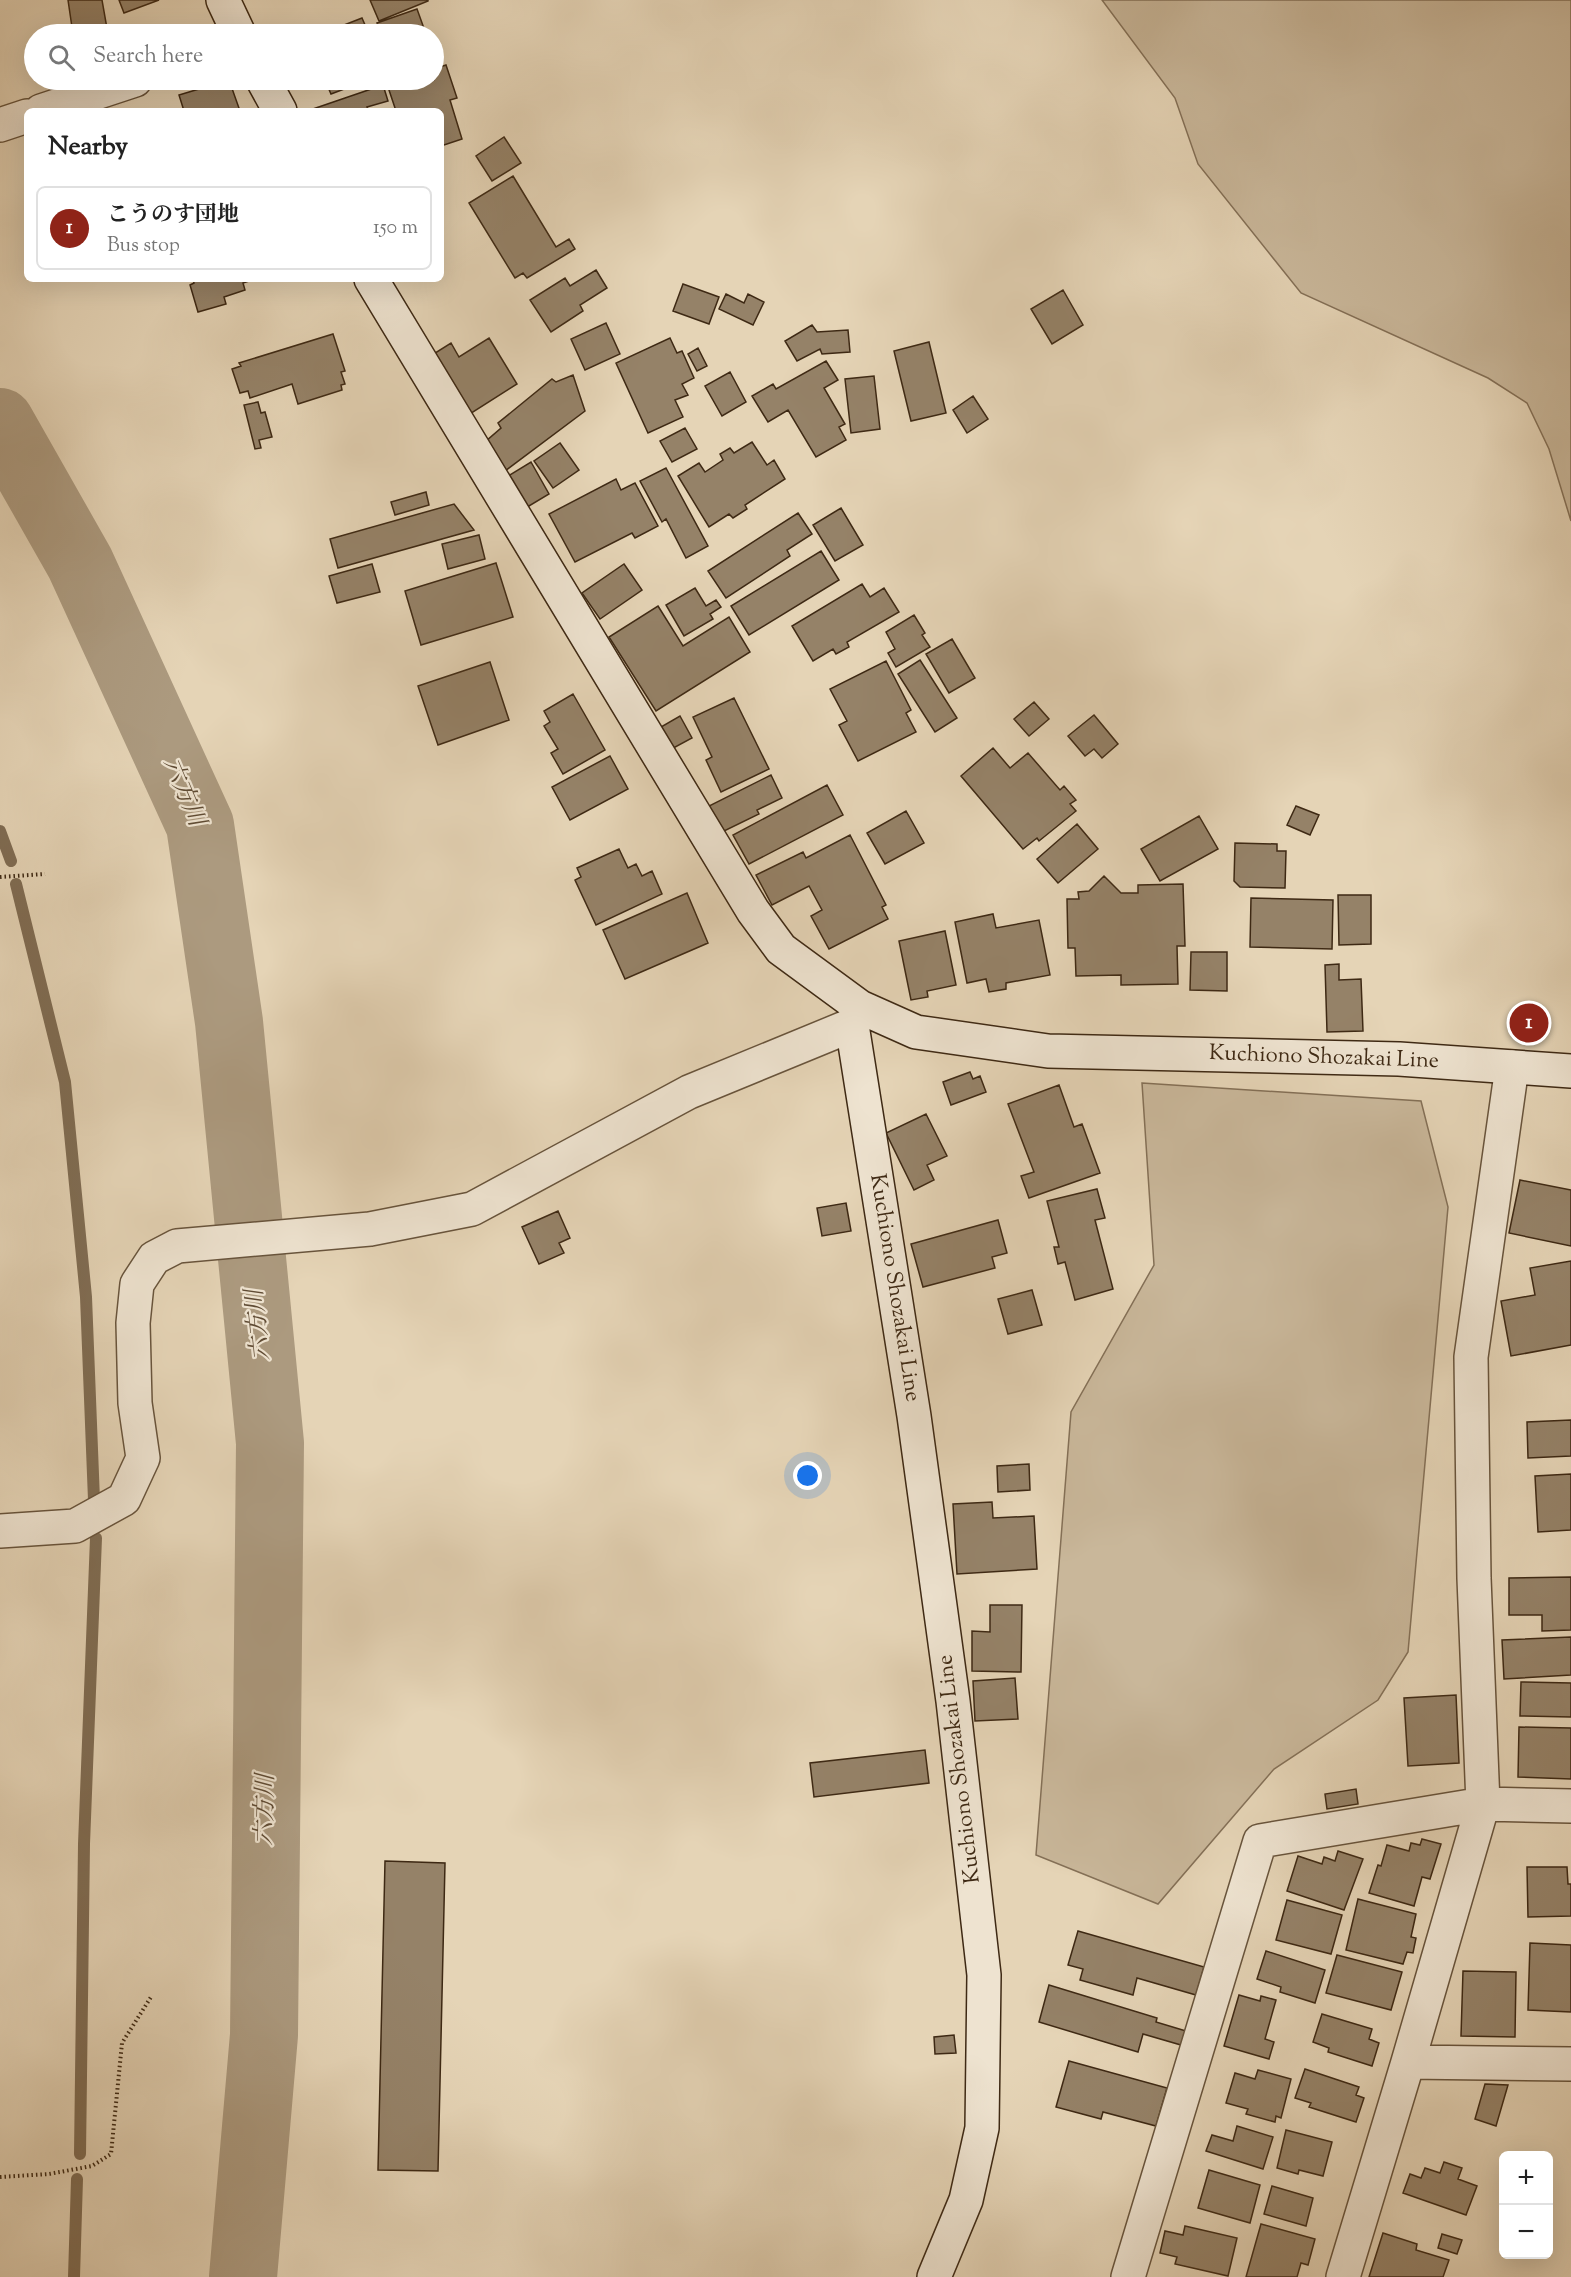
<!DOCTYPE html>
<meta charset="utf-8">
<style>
body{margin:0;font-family:"Sorts Mill Goudy","Noto Serif JP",serif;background:#f6f6f6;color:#222}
.controls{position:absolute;right:18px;bottom:18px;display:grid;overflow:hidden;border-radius:9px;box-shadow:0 6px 24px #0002}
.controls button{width:54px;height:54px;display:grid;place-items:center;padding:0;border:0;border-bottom:2px solid #e0e0e0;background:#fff;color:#222;font:30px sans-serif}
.you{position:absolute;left:808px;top:1476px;width:21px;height:21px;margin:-15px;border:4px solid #fff;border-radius:50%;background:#1a73e8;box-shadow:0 0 0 9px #1a73e833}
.badge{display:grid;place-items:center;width:39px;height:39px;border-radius:50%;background:#8f2418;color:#fff;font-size:20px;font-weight:700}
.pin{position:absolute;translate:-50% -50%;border:3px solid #fff;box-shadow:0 2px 6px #0006}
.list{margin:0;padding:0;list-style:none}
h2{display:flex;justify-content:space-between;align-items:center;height:78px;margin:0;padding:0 24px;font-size:26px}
h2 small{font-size:20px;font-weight:400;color:#767676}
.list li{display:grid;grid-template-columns:39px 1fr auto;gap:18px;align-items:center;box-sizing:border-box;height:84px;margin:0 12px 12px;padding:0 12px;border:2px solid #e0e0e0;border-radius:9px}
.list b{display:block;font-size:22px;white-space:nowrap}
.list p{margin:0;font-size:20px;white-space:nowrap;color:#767676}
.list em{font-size:20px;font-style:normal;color:#767676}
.icon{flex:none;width:33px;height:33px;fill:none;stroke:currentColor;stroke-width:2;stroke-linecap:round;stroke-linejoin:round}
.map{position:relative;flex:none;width:1571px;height:2277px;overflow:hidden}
.search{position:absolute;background:#fff;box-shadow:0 6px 24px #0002;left:24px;top:24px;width:420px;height:66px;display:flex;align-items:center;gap:15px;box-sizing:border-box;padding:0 21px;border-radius:33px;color:#767676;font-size:22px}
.panel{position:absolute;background:#fff;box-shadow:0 6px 24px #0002;left:24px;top:108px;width:420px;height:174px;border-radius:9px}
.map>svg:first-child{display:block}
.green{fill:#c9b79a;stroke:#847057;stroke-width:1.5}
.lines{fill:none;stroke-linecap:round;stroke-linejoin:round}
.stream{stroke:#806d54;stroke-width:12}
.river{stroke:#ac9a7f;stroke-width:68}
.building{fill:#958268;stroke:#3e2914;stroke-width:1.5}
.street-casing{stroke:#68543c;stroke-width:36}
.secondary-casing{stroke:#3e2914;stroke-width:36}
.path{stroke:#3e2914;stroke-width:4;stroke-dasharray:1.5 3;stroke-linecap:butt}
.street{stroke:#eee3d0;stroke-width:33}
.secondary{stroke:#eee3d0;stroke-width:33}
.labels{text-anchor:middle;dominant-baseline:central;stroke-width:4.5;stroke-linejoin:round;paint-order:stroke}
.street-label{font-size:22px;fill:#3e2914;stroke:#eee3d0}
.water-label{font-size:24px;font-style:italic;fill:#5f4b34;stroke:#eee3d0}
</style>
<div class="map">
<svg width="1571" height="2277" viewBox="0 0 1571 2277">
<rect width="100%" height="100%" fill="#e5d4b6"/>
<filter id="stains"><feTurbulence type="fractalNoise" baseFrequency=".00333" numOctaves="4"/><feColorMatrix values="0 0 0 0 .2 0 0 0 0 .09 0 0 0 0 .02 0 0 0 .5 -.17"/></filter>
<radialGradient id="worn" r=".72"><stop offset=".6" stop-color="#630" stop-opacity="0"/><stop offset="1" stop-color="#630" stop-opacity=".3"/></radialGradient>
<path class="green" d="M1102 0H1571V521L1549 449 1527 403 1488 378 1301 293 1198 164 1175 98Z
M1142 1083 1421 1101 1448 1207 1408 1652 1378 1700 1274 1769 1158 1904 1036 1855 1071 1412 1154 1265Z"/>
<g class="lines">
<path class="stream" d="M0 831 11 861
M16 884 65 1082 86 1297 94 1500
M80 2154 84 1844 96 1538
M74 2277 77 2179"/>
<path class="river" d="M0 422 80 563 200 825 229 1022 270 1443 264 2035 243 2277"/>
</g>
<path class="building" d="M68 0H102L108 34H73Z
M119 0H159L124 13Z
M370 0H428V1L379 21Z
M417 9 426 34H382L377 23Z
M362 18 369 34H321Z
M446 65 457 98 450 100 462 139 441 146V111H396L387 84 400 80H434V69Z
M229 80 240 111H184L179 95Z
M325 80H368L331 94Z
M383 85 388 101 367 107 369 111H307Z
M504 137 521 163 492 181 476 156Z
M513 176 556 247 569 239 575 249 527 278 523 273 515 278 469 203Z
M596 270 607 288 580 305 583 311 551 332 530 300 565 278 570 286Z
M193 279H255L243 283 245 290 224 297 226 304 198 312 190 285 194 283Z
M683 284 719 297 709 324 673 311Z
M1063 290 1083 325 1052 344 1031 309Z
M726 294 744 303 748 294 764 302 753 325 719 309Z
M606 323 620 354 585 370 571 339Z
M812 325 817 332 848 330 850 352 822 354 820 349 797 361 785 341Z
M333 334 345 371 341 372 345 384 341 385 342 390 298 404 292 384 250 398 248 391 240 393 232 369 241 366 239 363Z
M489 338 517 384 462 419 424 360 451 343 459 357Z
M670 338 677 353 682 351 694 378 682 384 688 395 675 400 683 417 648 433 616 363Z
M929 342 946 413 911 421 894 351Z
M698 348 707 366 697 371 688 354Z
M826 361 838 380 824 388 845 424 839 427 846 440 816 457 788 410 768 422 752 396 773 384 776 389Z
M730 372 746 402 722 416 705 386Z
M573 375 585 411 497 477 478 448 501 428 498 423 552 379 556 382Z
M874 376 880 429 851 433 845 379Z
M973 396 988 419 967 433 953 410Z
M258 402 261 413 265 412 272 437 259 440 261 448 255 449 244 405Z
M685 428 697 449 672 462 660 441Z
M752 442 767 465 774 460 785 479 745 505 747 509 733 518 729 514 709 527 678 476 699 463 705 472 723 460 720 454 730 448 734 453Z
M560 443 579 470 553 488 534 461Z
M531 462 549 494 524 509 505 478Z
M666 468 708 546 686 558 666 519 662 522 640 481Z
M616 479 621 490 635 483 658 526 635 538 632 533 575 562 549 514Z
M426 492 429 505 395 515 391 502Z
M454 504 474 530 338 568 330 539Z
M841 508 863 545 835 561 813 525Z
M798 513 812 534 787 550 790 556 726 598 708 571Z
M479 535 485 559 448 569 442 544Z
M821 551 839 580 749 635 731 606Z
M496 563 513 617 421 645 405 591Z
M372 564 380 592 337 603 329 576Z
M624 564 642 590 600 619 582 593Z
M862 584 870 597 884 588 899 612 847 642 849 647 836 654 833 649 813 661 792 626Z
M695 588 706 606 716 600 721 607 710 614 713 619 684 636 666 605Z
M658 606 683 646 729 617 750 652 656 711 609 637Z
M914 615 925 633 922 635 930 647 896 667 888 653 895 649 886 632Z
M952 639 975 678 949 693 926 654Z
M920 660 957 718 935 732 898 674Z
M886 661 911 710 906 713 916 732 858 761 839 725 847 721 830 689Z
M490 662 509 720 438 745 418 686Z
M573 694 605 750 563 774 551 753 558 749 544 726 550 722 544 711Z
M734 698 769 769 721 792 706 760 712 757 693 717Z
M1034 702 1049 719 1029 736 1014 719Z
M1094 715 1118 744 1102 758 1094 749 1085 756 1068 736Z
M680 716 692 738 666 752 654 731Z
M993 748 1010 768 1028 753 1060 790 1064 786 1076 800 1070 804 1076 811 1039 841 1037 838 1023 849 961 776Z
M610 756 628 789 570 820 552 787Z
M771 775 782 798 757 810 759 814 720 833 707 807Z
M827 785 843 815 749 864 733 835Z
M1296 806 1319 815 1310 835 1287 825Z
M906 811 924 843 885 864 867 833Z
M1199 816 1218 849 1160 881 1141 849Z
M1077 824 1098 849 1058 883 1037 859Z
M850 835 886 905 882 907 888 919 829 949 811 916 822 910 809 886 772 905 756 875 803 852 806 858Z
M1235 843 1277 844V851H1286L1285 888 1240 887 1234 881Z
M619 849 628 868 636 864 642 876 652 871 662 894 596 925 575 880 581 877 577 868Z
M1104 876 1121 893H1138V885L1183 884 1185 946H1177L1178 984 1121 985V975L1076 976 1075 948H1068L1067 899H1079L1078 892 1089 891Z
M687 893 708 943 625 979 603 930Z
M1338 895H1371V944L1339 945Z
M1251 898 1333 900 1332 949 1250 947Z
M993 914 996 928 1039 920 1050 975 1006 983V989L989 992 986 979 967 983 955 922Z
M945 931 956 985 927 991 928 997 911 1000 899 941Z
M1191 952H1227V991L1190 990Z
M1339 964V980L1361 979 1363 1031 1327 1032 1325 965Z
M970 1072 973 1079 980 1076 986 1092 951 1105 943 1082Z
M1059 1085 1074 1127 1082 1124 1100 1173 1029 1198 1021 1176 1034 1172 1008 1104Z
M926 1114 947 1156 927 1165 934 1180 914 1190 886 1133Z
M1520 1180 1571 1190V1246L1509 1233Z
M1097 1189 1105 1218 1095 1220 1113 1289 1075 1300 1065 1262 1058 1264 1054 1247H1059L1047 1201Z
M846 1203 851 1231 822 1236 817 1208Z
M558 1211 570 1238 559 1243 564 1253 539 1264 522 1227Z
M998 1220 1007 1253 992 1257 995 1268 923 1287 911 1244Z
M1571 1261V1345L1511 1356 1501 1301 1535 1295 1530 1268Z
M1032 1290 1042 1325 1008 1334 998 1299Z
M1571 1420V1456L1528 1458 1527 1422Z
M1029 1464 1030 1490 998 1492 997 1466Z
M1571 1474V1530L1538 1532 1535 1476Z
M992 1502 993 1518 1034 1516 1037 1569 957 1574 953 1504Z
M1571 1577V1630L1542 1631V1615H1509V1578Z
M990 1605H1022L1021 1672 972 1671V1631L990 1632Z
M1571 1637V1675L1504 1679 1502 1640Z
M1015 1678 1018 1719 975 1721 973 1681Z
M1521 1682 1571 1683V1717L1520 1716Z
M1456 1695 1459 1763 1408 1766 1404 1698Z
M1519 1727 1571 1728V1779L1518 1777Z
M925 1750 929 1783 814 1797 810 1763Z
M1356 1789 1358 1804 1327 1809 1325 1794Z
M1422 1839 1441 1844 1430 1879 1422 1877 1414 1906 1369 1893 1378 1865 1381 1866 1387 1845 1409 1851 1411 1843 1420 1845Z
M1338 1851 1363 1859 1344 1910 1287 1891 1298 1856 1322 1864 1324 1857 1335 1861Z
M385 1861 445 1863 438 2171 378 2170Z
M1527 1867H1567L1568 1884H1571V1916L1528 1917Z
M1358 1899 1416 1914 1411 1937 1416 1938 1413 1953 1407 1952 1403 1964 1346 1950Z
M1287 1900 1342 1915 1331 1954 1276 1940Z
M1078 1931 1204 1967 1196 1995 1137 1978 1133 1995 1080 1980 1083 1969 1068 1965Z
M1530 1943 1571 1945V2012L1528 2010Z
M1266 1951 1325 1970 1315 2003 1280 1992 1281 1987 1257 1979Z
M1337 1955 1402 1972 1391 2010 1326 1993Z
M1463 1971 1516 1972 1515 2037 1461 2036Z
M1049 1985 1157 2018 1156 2022 1186 2031 1181 2045 1143 2034 1138 2052 1039 2022Z
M1239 1995 1260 2001 1261 1996 1276 2000 1265 2039 1274 2042 1269 2059 1224 2046Z
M1322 2014 1372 2029 1369 2039 1379 2043 1372 2066 1328 2052 1329 2048 1313 2042Z
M954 2035 956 2053 935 2054 934 2037Z
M1069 2061 1167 2088 1156 2126 1103 2112 1101 2119 1056 2107Z
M1305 2069 1359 2087 1356 2095 1364 2098 1356 2122 1309 2107 1311 2103 1295 2098Z
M1258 2070 1291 2079 1281 2118 1276 2116 1275 2122 1246 2114 1248 2109 1226 2103 1235 2073 1255 2079Z
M1485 2084 1508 2085 1496 2126 1475 2119Z
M1237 2126 1273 2137 1263 2169 1206 2151 1212 2135 1233 2141Z
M1286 2130 1332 2142 1323 2176 1299 2170 1298 2174 1277 2168Z
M1444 2162 1462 2168 1458 2179 1477 2186 1466 2215 1403 2193 1410 2174 1421 2178 1425 2168 1440 2173Z
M1209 2170 1260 2185 1250 2223 1198 2208Z
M1272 2186 1313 2198 1306 2226 1264 2214Z
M1261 2224 1315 2239 1308 2265 1301 2263 1297 2277H1246Z
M1185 2226 1237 2238 1228 2276 1175 2264 1177 2257 1160 2253 1165 2231 1183 2235Z
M1383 2233 1417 2244 1416 2250 1449 2260 1443 2277H1369Z
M1442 2234 1462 2240 1457 2254 1438 2248Z"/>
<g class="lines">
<g class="street-casing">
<path id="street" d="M41 111 135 80
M0 125 27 116
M0 1531 75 1526 124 1499 143 1458 135 1403 133 1323 137 1284 154 1258 177 1246 370 1229 472 1209 689 1092 852 1025
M1408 2062 1571 2064
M1128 2277 1260 1841 1483 1804 1571 1806
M1343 2277 1408 2062 1483 1804 1474 1578 1471 1357 1512 1067"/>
</g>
<g class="secondary-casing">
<path id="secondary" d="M223 0 239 34
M263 80 280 111
M371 279 753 911 781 949 860 1007 916 1032 1048 1051 1399 1059 1571 1071
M860 1007 852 1025 914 1416 953 1701 984 1975 982 2128 966 2200 934 2277"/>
</g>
<path class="path" d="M0 877 45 874
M0 2177 49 2174 92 2166 111 2154 122 2043 151 1997"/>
<use href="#street" class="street"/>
<use href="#secondary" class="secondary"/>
</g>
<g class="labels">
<g class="street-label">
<text transform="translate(1324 1058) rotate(2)">Kuchiono Shozakai Line</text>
<text transform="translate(894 1288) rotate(81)">Kuchiono Shozakai Line</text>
<text transform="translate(960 1769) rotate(-97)">Kuchiono Shozakai Line</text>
</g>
<g class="water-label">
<text transform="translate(183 792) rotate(67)">六方川</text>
<text transform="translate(259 1325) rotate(-96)">六方川</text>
<text transform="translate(266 1810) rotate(-89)">六方川</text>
</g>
</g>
<rect width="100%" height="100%" filter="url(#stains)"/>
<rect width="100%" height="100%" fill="url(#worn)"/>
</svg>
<div class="controls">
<button>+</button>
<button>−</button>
</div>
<div class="you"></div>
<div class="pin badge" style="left:1529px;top:1023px">1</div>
<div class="search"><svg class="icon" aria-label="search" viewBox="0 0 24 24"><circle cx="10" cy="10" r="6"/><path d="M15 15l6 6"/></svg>Search here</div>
<section class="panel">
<h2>Nearby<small></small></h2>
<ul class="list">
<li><span class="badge">1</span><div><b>こうのす団地</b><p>Bus stop</p></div><em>150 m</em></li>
</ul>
</section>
</div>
